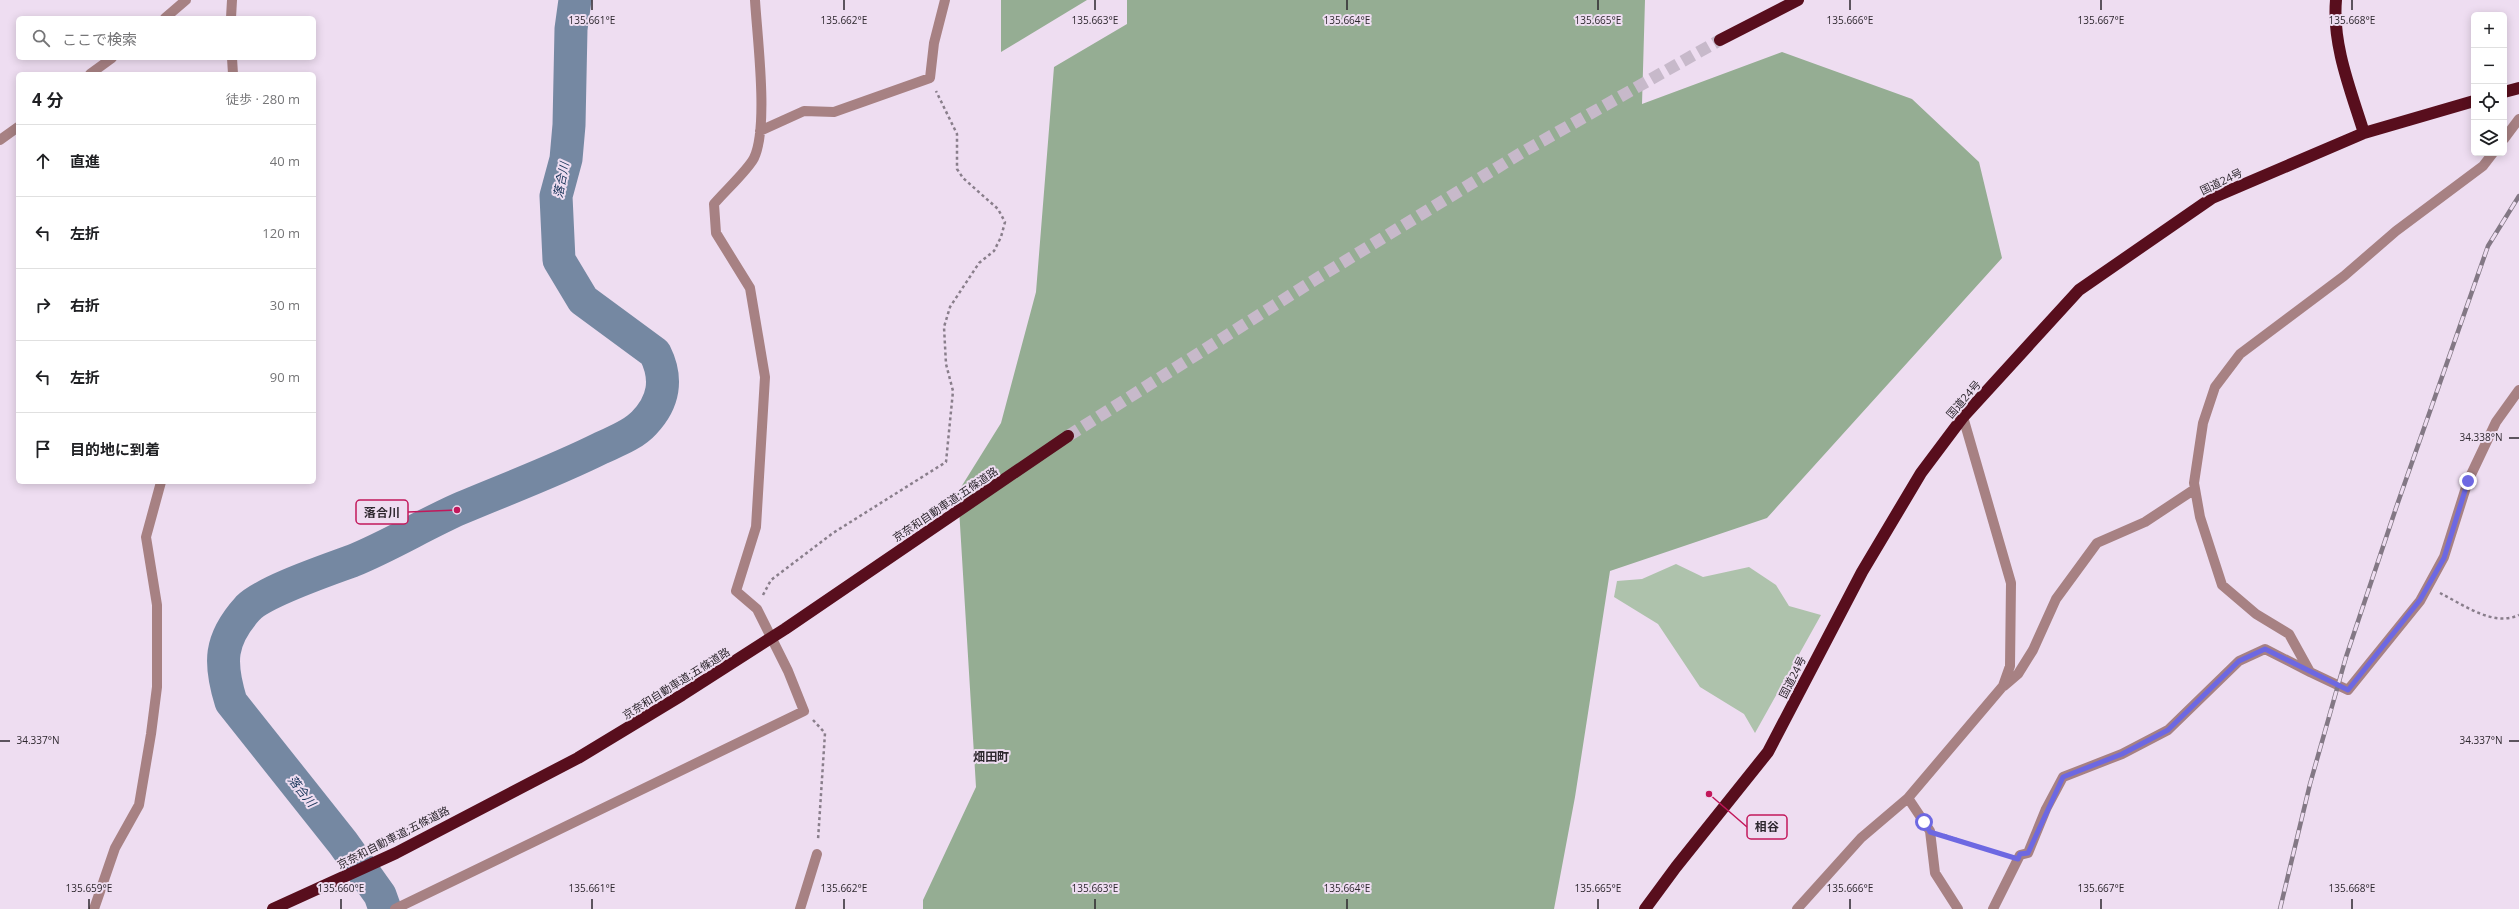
<!DOCTYPE html>
<html lang="ja">
<meta charset="utf-8">
<style>
body{margin:0;font-family:"Open Sans","Noto Sans JP",sans-serif;background:#f6f6f6;color:#202124}
.controls{position:absolute;right:12px;top:12px;display:grid;overflow:hidden;border-radius:6px;box-shadow:0 2px 10px #0003}
.controls button{width:36px;height:36px;display:grid;place-items:center;padding:0;border:0;border-bottom:1px solid #e0e0e0;background:#fff;color:#202124;font:20px sans-serif}
.stop{position:absolute;width:12px;height:12px;margin:-9px;border:3px solid #6d68e2;border-radius:50%;background:#fff}
.stop.end{background:#6d68e2;border-color:#fff;box-shadow:0 1px 4px #0008}
.list{margin:0;padding:0;list-style:none}
h2{display:flex;justify-content:space-between;align-items:center;height:52px;margin:0;padding:0 16px;font-size:17px}
h2 small{font-size:13px;font-weight:400;color:#757577}
.list li{display:grid;grid-template-columns:26px 1fr auto;gap:12px;align-items:center;box-sizing:border-box;height:72px;padding:0 16px;border-top:1px solid #e0e0e0}
.list b{display:block;font-size:15px;white-space:nowrap}
.list em{font-size:13px;font-style:normal;color:#757577}
.icon{flex:none;width:22px;height:22px;fill:none;stroke:currentColor;stroke-width:2;stroke-linecap:round;stroke-linejoin:round}
.map{position:relative;flex:none;width:2519px;height:909px;overflow:hidden}
.search{position:absolute;background:#fff;box-shadow:0 2px 10px #0003;left:16px;top:16px;width:300px;height:44px;display:flex;align-items:center;gap:10px;box-sizing:border-box;padding:0 14px;border-radius:6px;color:#757577;font-size:15px}
.panel{position:absolute;background:#fff;box-shadow:0 2px 10px #0003;left:16px;top:72px;width:300px;height:412px;border-radius:6px}
.map>svg:first-child{display:block}
.green{fill:#aec2ac}
.forest{fill:#95ad93}
.lines{fill:none;stroke-linecap:round;stroke-linejoin:round}
.river{stroke:#7588a2;stroke-width:33}
.highway-tunnel{stroke:#c7b9ca;stroke-width:12;stroke-dasharray:12 6;stroke-linecap:butt}
.path{stroke:#897e8b;stroke-width:2.5;stroke-dasharray:3 3;stroke-linecap:butt}
.minor{stroke:#a78183;stroke-width:10}
.highway{stroke:#580e1d;stroke-width:12}
.rail-casing{stroke:#837885;stroke-width:4.5}
.rail{stroke:#eeddf1;stroke-width:3;stroke-dasharray:9;stroke-linecap:butt}
.route{stroke:#6d68e2;stroke-width:5}
.ticks{fill:none;stroke:#2d272e;stroke-width:1.5}
.labels{text-anchor:middle;dominant-baseline:central;stroke-width:4;stroke-linejoin:round;paint-order:stroke}
.street-label{font-size:11px;fill:#2d272e;stroke:#eeddf1}
.water-label{font-size:12px;font-style:italic;fill:#122f54;stroke:#eeddf1}
.neighbourhood-label{font-size:12px;font-weight:bold;fill:#2d272e;stroke:#eeddf1}
.ticks-label{font-size:10px;text-anchor:middle;fill:#2d272e;stroke:#eeddf1;stroke-width:4;stroke-linejoin:round;paint-order:stroke}
.leader{fill:none;stroke:#c2185b;stroke-width:1.5}
.callout-dot{fill:#c2185b;stroke:#eeddf1;stroke-width:1.5}
.callout{fill:#eeddf1;stroke:#c2185b;stroke-width:1.5}
.callout-label{font-size:12px;text-anchor:middle;font-weight:bold;fill:#2d272e}
</style>
<div class="map">
<svg width="2519" height="909" viewBox="0 0 2519 909">
<rect width="100%" height="100%" fill="#eeddf1"/>
<path class="green" d="M1676 564 1703 577 1749 567 1776 585 1789 606 1821 615 1755 733 1744 714 1700 687 1658 624 1614 597 1617 581 1642 579Z"/>
<path class="forest" d="M1001 0H1087L1001 52Z
M1127 0H1645L1642 104 1782 52 1912 99 1979 162 2002 258 1767 518 1610 571 1575 797 1554 909H923V900L976 787 958 492 1001 423 1036 292 1054 67 1127 24Z"/>
<g class="lines">
<path class="river" d="M385 909 380 895 343 843 231 702C219 663 219 640 248 608 265 591 328 570 352 561 389 546 423 525 459 509 506 489 555 471 601 448 616 441 633 435 644 423 664 402 668 379 655 353L583 300 559 260 556 196 566 159 569 125 571 29 575 0"/>
<path class="highway-tunnel" d="M1068 436 1316 279 1521 153 1720 40"/>
<path class="path" d="M2440 593C2464 605 2493 627 2519 615
M763 595 771 580 833 533 946 462 953 391 946 364 944 327 950 307 979 263 994 251 1001 237 1005 222 998 209 963 178 957 169V134L936 91
M813 720 825 733 818 840
M1944 835 2004 855"/>
<path class="minor" d="M165 18 186 0
M231 18 232 0
M232 58 233 74
M90 74 112 58
M760 131 804 111 834 112 930 78 934 43 945 0
M2504 139 2519 119
M0 140 18 127
M2493 153 2483 166 2396 231 2344 276 2240 354 2215 387 2203 423 2194 483 2200 517 2222 585 2256 614 2289 634 2310 672 2348 690 2420 601 2444 557 2468 481 2496 422 2519 390
M2004 686 2018 674 2033 650 2056 599 2097 543 2145 522 2195 489
M94 909 115 848 139 805 151 734 157 687V605L146 537 161 482
M395 909 804 711 788 671 757 609 736 591 756 527 765 377 750 288 716 233 714 204C724 192 748 170 754 158 769 127 757 36 755 0
M800 909 817 854
M1797 909 1861 838 1908 798
M1958 909 1935 873 1930 831 1908 798 2003 686 2010 666 2011 583 1963 417
M1993 909 2020 855 2028 853 2046 809 2063 777 2122 754 2168 730 2239 661 2265 649 2310 672"/>
<path class="highway" d="M2336 0C2332 45 2351 91 2364 133
M1720 40 1798 0
M2504 92 2519 88
M273 909 396 853 578 758 682 695 785 629 1068 436
M1645 909 1676 867 1768 752 1862 572 1921 473 1963 417 2079 290 2212 198 2364 133 2474 101"/>
<g class="rail-casing">
<path id="rail" d="M2280 909 2310 784 2346 657 2396 508 2488 246 2519 196"/>
</g>
<use href="#rail" class="rail"/>
</g>
<g class="lines">
<path class="route" d="M1924 822 1930 832 2018 859 2020 854 2028 853 2063 777 2122 754 2168 730 2239 661 2265 649 2348 690 2420 600 2444 558 2468 481"/>
</g>
<path class="ticks" d="M592 0V10M844 0V10M1095 0V10M1347 0V10M1598 0V10M1850 0V10M2101 0V10M2352 0V10M2509 438H2519M0 741H10M2509 741H2519M89 899V909M341 899V909M592 899V909M844 899V909M1095 899V909M1347 899V909M1598 899V909M1850 899V909M2101 899V909M2352 899V909"/>
<g class="labels">
<g class="street-label">
<text transform="translate(2221 181) rotate(-26)">国道24号</text>
<text transform="translate(1963 399) rotate(-49)">国道24号</text>
<text transform="translate(945 504) rotate(-34)">京奈和自動車道;五條道路</text>
<text transform="translate(1792 677) rotate(-63)">国道24号</text>
<text transform="translate(676 683) rotate(-32)">京奈和自動車道;五條道路</text>
<text transform="translate(393 837) rotate(-27)">京奈和自動車道;五條道路</text>
</g>
<g class="water-label">
<text transform="translate(561 180) rotate(-79)">落合川</text>
<text transform="translate(302 791) rotate(51)">落合川</text>
</g>
<g class="neighbourhood-label">
<text x="991" y="756">畑田町</text>
</g>
</g>
<g class="ticks-label">
<text x="592" y="24">135.661°E</text>
<text x="844" y="24">135.662°E</text>
<text x="1095" y="24">135.663°E</text>
<text x="1347" y="24">135.664°E</text>
<text x="1598" y="24">135.665°E</text>
<text x="1850" y="24">135.666°E</text>
<text x="2101" y="24">135.667°E</text>
<text x="2352" y="24">135.668°E</text>
<text x="2481" y="441">34.338°N</text>
<text x="38" y="744">34.337°N</text>
<text x="2481" y="744">34.337°N</text>
<text x="89" y="892">135.659°E</text>
<text x="341" y="892">135.660°E</text>
<text x="592" y="892">135.661°E</text>
<text x="844" y="892">135.662°E</text>
<text x="1095" y="892">135.663°E</text>
<text x="1347" y="892">135.664°E</text>
<text x="1598" y="892">135.665°E</text>
<text x="1850" y="892">135.666°E</text>
<text x="2101" y="892">135.667°E</text>
<text x="2352" y="892">135.668°E</text>
</g>
<path class="leader" d="M457 510L408 512M1709 794L1747 827"/>
<g class="callout-dot">
<circle cx="457" cy="510" r="4"/>
<circle cx="1709" cy="794" r="4"/>
</g>
<g class="callout">
<rect x="356" y="500" width="52" height="24" rx="4"/>
<rect x="1747" y="815" width="40" height="24" rx="4"/>
</g>
<g class="callout-label">
<text x="382" y="517">落合川</text>
<text x="1767" y="831">相谷</text>
</g>
</svg>
<div class="controls">
<button>+</button>
<button>−</button>
<button><svg class="icon" aria-label="locate" viewBox="0 0 24 24"><circle cx="12" cy="12" r="6"/><path d="M12 2v4M12 18v4M2 12h4M18 12h4"/></svg></button>
<button><svg class="icon" aria-label="layers" viewBox="0 0 24 24"><path d="M12 4l9 5-9 5-9-5zM3 14l9 5 9-5"/></svg></button>
</div>
<div class="stop" style="left:1924px;top:822px"></div>
<div class="stop end" style="left:2468px;top:481px"></div>
<div class="search"><svg class="icon" aria-label="search" viewBox="0 0 24 24"><circle cx="10" cy="10" r="6"/><path d="M15 15l6 6"/></svg>ここで検索</div>
<section class="panel">
<h2>4 分<small>徒歩 · 280 m</small></h2>
<ul class="list">
<li><svg class="icon" aria-label="ahead" viewBox="0 0 24 24"><path d="M12 20V5M6 11l6-6 6 6"/></svg><div><b>直進</b></div><em>40 m</em></li>
<li><svg class="icon" aria-label="left" viewBox="0 0 24 24"><path d="M17 20v-9H6M10 6l-5 5 5 5"/></svg><div><b>左折</b></div><em>120 m</em></li>
<li><svg class="icon" aria-label="right" viewBox="0 0 24 24"><path d="M7 20v-9h11M14 6l5 5-5 5"/></svg><div><b>右折</b></div><em>30 m</em></li>
<li><svg class="icon" aria-label="left" viewBox="0 0 24 24"><path d="M17 20v-9H6M10 6l-5 5 5 5"/></svg><div><b>左折</b></div><em>90 m</em></li>
<li><svg class="icon" aria-label="arrive" viewBox="0 0 24 24"><path d="M6 21V4h12l-3 4 3 4H6"/></svg><div><b>目的地に到着</b></div></li>
</ul>
</section>
</div>
